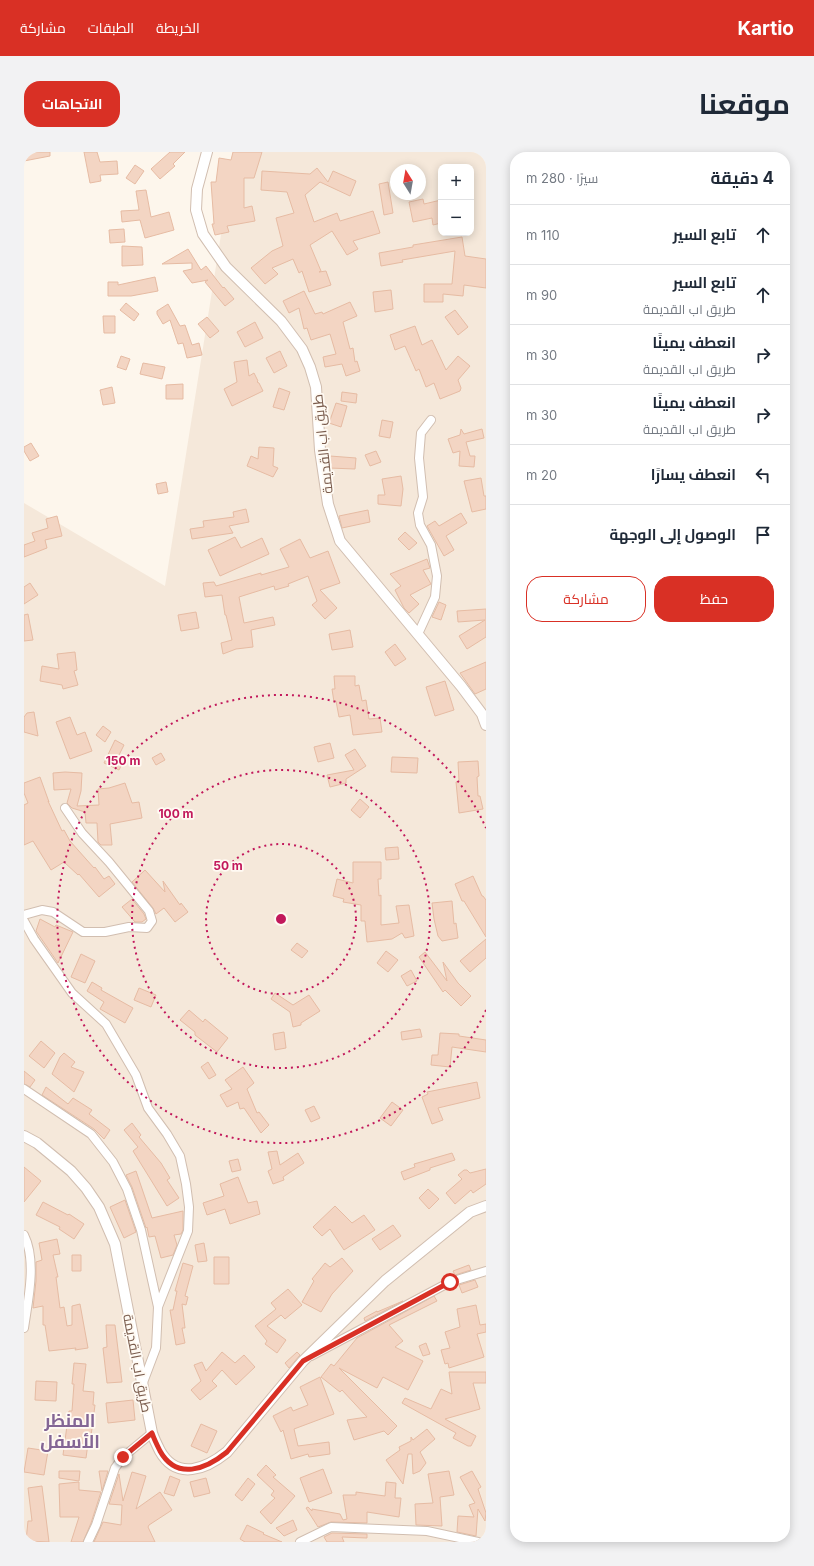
<!DOCTYPE html>
<html lang="ar">
<meta charset="utf-8">
<style>
body{margin:0;font-family:Inter,Cairo,sans-serif;background:#f2f2f3;color:#1f2937;direction:rtl}
.controls{position:absolute;right:12px;top:12px;display:grid;overflow:hidden;border-radius:8px;box-shadow:0 2px 10px #0003}
.controls button{width:36px;height:36px;display:grid;place-items:center;padding:0;border:0;border-bottom:1px solid #e0e1e3;background:#fff;color:#1f2937;font:20px sans-serif}
.compass{position:absolute;left:366px;top:12px;width:36px;height:36px;border-radius:50%;background:#fff;box-shadow:0 2px 10px #0003;rotate:349deg}
.stop{position:absolute;width:12px;height:12px;margin:-9px;border:3px solid #d93025;border-radius:50%;background:#fff}
.stop.end{background:#d93025;border-color:#fff;box-shadow:0 1px 4px #0008}
.list{margin:0;padding:0;list-style:none}
h2{display:flex;justify-content:space-between;align-items:center;height:52px;margin:0;padding:0 16px;font-size:17px}
h2 small{font-size:13px;font-weight:400;color:#747a83}
.list li{display:grid;grid-template-columns:26px 1fr auto;gap:12px;align-items:center;box-sizing:border-box;height:60px;padding:0 16px;border-top:1px solid #e0e1e3}
.list b{display:block;font-size:15px;white-space:nowrap}
.list p{margin:0;font-size:13px;white-space:nowrap;color:#747a83}
.list em{font-size:13px;font-style:normal;color:#747a83}
.actions{display:flex;gap:8px;padding:12px 16px}
.actions a{flex:1;padding:9px 0;border:1px solid #d93025;border-radius:16px;text-align:center;font-size:14px;color:#d93025}
.actions .main{background:#d93025;color:#fff}
.icon{flex:none;width:22px;height:22px;fill:none;stroke:currentColor;stroke-width:2;stroke-linecap:round;stroke-linejoin:round}
.map{position:relative;flex:none;width:462px;height:1390px;overflow:hidden;direction:ltr;border-radius:16px}
header{display:flex;align-items:center;gap:24px;box-sizing:border-box;height:56px;padding:0 20px;background:#d93025;color:#fff}
header strong{font-size:19px}
nav{display:flex;gap:22px;margin-inline-start:auto;font-size:14px}
.intro{display:flex;align-items:center;justify-content:space-between;box-sizing:border-box;height:96px;padding:0 24px}
h1{margin:0;font-size:28px}
.button{padding:10px 18px;border-radius:16px;background:#d93025;color:#fff;font-size:14px;font-weight:700}
main{display:flex;gap:24px;padding:0 24px}
aside{flex:1;background:#fff;border-radius:16px;box-shadow:0 2px 10px #0003}
.map>svg:first-child{display:block}
.residential{fill:#f5e8da;fill-rule:evenodd}
.building{fill:#f3d5c3;stroke:#e6bba3}
.lines{fill:none;stroke-linecap:round;stroke-linejoin:round}
.minor-casing{stroke:#d1beb0;stroke-width:10}
.tertiary-casing{stroke:#d1beb0;stroke-width:12}
.minor{stroke:#fff;stroke-width:8}
.tertiary{stroke:#fff;stroke-width:10}
.route{stroke:#d93025;stroke-width:5}
.ring{fill:none;stroke:#c2185b;stroke-width:2;stroke-dasharray:2 4}
.labels{text-anchor:middle;dominant-baseline:central;stroke-width:3.5;stroke-linejoin:round;paint-order:stroke}
.street-label{font-size:14px;fill:#7a5c4d;stroke:#fffaf3}
.district-label{font-size:18px;font-weight:bold;fill:#846695;stroke:#fffaf3}
.centre{fill:#c2185b;stroke:#fffaf3;stroke-width:2}
.ring-label{font-size:12px;text-anchor:middle;font-weight:bold;fill:#c2185b;stroke:#fffaf3;stroke-width:3.5;stroke-linejoin:round;paint-order:stroke}
</style>
<header>
<strong>Kartio</strong>
<nav><a>الخريطة</a><a>الطبقات</a><a>مشاركة</a></nav>
</header>
<div class="intro"><h1>موقعنا</h1><a class="button">الاتجاهات</a></div>
<main>
<aside>
<h2>4 دقيقة<small>سيرًا · 280 m</small></h2>
<ul class="list">
<li><svg class="icon" aria-label="ahead" viewBox="0 0 24 24"><path d="M12 20V5M6 11l6-6 6 6"/></svg><div><b>تابع السير</b></div><em>110 m</em></li>
<li><svg class="icon" aria-label="ahead" viewBox="0 0 24 24"><path d="M12 20V5M6 11l6-6 6 6"/></svg><div><b>تابع السير</b><p>طريق اب القديمة</p></div><em>90 m</em></li>
<li><svg class="icon" aria-label="right" viewBox="0 0 24 24"><path d="M7 20v-9h11M14 6l5 5-5 5"/></svg><div><b>انعطف يمينًا</b><p>طريق اب القديمة</p></div><em>30 m</em></li>
<li><svg class="icon" aria-label="right" viewBox="0 0 24 24"><path d="M7 20v-9h11M14 6l5 5-5 5"/></svg><div><b>انعطف يمينًا</b><p>طريق اب القديمة</p></div><em>30 m</em></li>
<li><svg class="icon" aria-label="left" viewBox="0 0 24 24"><path d="M17 20v-9H6M10 6l-5 5 5 5"/></svg><div><b>انعطف يسارًا</b></div><em>20 m</em></li>
<li><svg class="icon" aria-label="arrive" viewBox="0 0 24 24"><path d="M6 21V4h12l-3 4 3 4H6"/></svg><div><b>الوصول إلى الوجهة</b></div></li>
</ul>
<div class="actions"><a class="main">حفظ</a><a>مشاركة</a></div>
</aside>
<div class="map">
<svg width="462" height="1390" viewBox="0 0 462 1390">
<rect width="100%" height="100%" fill="#fdf6ec"/>
<path class="residential" d="M239 0H462V1390H0V351L141 434 207 20ZM417 15H447V81H417ZM372 18H396V42H372Z"/>
<path class="building" d="M0 0H26V4L0 9Z
M60 0H73L76 10 93 9 94 22 76 23 77 29 66 31Z
M146 0H161L149 12 151 14 136 27 127 17Z
M209 0H238L230 26H220V56L228 54 231 69 203 74 205 80 191 83 188 72H190L187 30H192L195 6 207 8Z
M111 13 120 19 111 32 102 26Z
M293 16 304 30 309 19 332 29 326 44 296 30 281 43 290 70 313 61 316 69 349 59 356 81 329 89 334 97 323 103 308 79 286 93 297 119 295 120 302 119 307 133 285 140 278 119 275 121 269 107 248 116 254 122 241 132 227 116 248 99 259 94 252 66 270 61 263 40 237 38 238 19 286 22Z
M364 30 369 61 360 63 355 32Z
M122 38 127 65 145 60 150 78 121 86 116 68 98 70 97 59 115 58 112 39Z
M399 47 400 52 417 48V71L409 73 408 66 389 70 385 50Z
M100 77 101 90 86 91 85 78Z
M438 85 441 104 462 107V136L440 133 439 144 419 142V150H400V132H428L431 99 378 108 379 110 357 114 355 101 389 95V93Z
M98 94 118 95 119 113 98 114Z
M164 97 177 118 182 114 199 136 200 135 210 147 201 154 181 130 184 128 168 131 159 119 168 117V111L138 112Z
M131 125 134 139 107 144H84V130H94V133Z
M367 138 369 157 351 160 349 140Z
M280 139 291 162 298 160 299 162 326 150 333 164 319 170 326 197 329 196 331 210 333 209 336 219 322 224 318 212 301 215 299 205 312 202 306 182 287 188 283 176 280 177 275 156 265 161 259 149Z
M102 151 115 162 110 169 96 158Z
M144 152 156 174 161 173 168 193 175 191 178 203 163 206 159 191 154 192 146 168 139 172 133 162V159Z
M431 158 444 175 434 183 421 165Z
M79 164H91V181H80Z
M183 165 195 179 186 186 174 172Z
M231 170 239 186 221 195 213 180Z
M391 174 398 193 408 188 422 218 434 204 446 214 434 228 437 236 436 239 416 247 410 231 402 235 395 217 392 219 381 194 371 198 366 183Z
M256 199 263 214 250 221 242 206Z
M97 204 106 207 102 218 93 215Z
M223 208 225 224 230 221 234 229 233 230 235 231 239 239 208 254 200 237 213 230 210 210Z
M119 211 141 215 138 227 116 222Z
M159 232V247H142V233Z
M88 235 91 251 79 253 76 238Z
M255 236 266 240 260 258 249 255Z
M318 240 333 242 332 251 317 249Z
M312 251 323 254 317 275 305 271Z
M358 268 369 270 366 286 355 284Z
M437 277 440 282 458 277 460 286 442 290 446 304H451L450 315 435 314 436 299 429 301 424 287 436 283Z
M7 291 15 304 6 309 0 299V295Z
M235 295 250 296 249 314 254 316 249 325 223 314 227 304 234 307Z
M352 299 357 310 346 314 341 303Z
M306 304 332 306 331 317 305 316Z
M377 324 379 337 377 354 354 352V343H361L358 327Z
M457 326 460 344H462V357L448 360 440 329Z
M142 330 144 340 134 342 132 332Z
M222 357 225 370 205 374 209 381 168 387 166 377 180 375 179 369 210 365 209 360Z
M344 358 346 370 318 376 315 364Z
M437 361 443 371 422 384 430 398 420 404 403 374 411 369 415 374Z
M33 364 38 384 21 388 23 396 0 405V393L11 389 8 381 24 376 22 367Z
M381 380 393 391 385 398 374 387Z
M211 385 217 396 238 386 245 402 196 424 184 398Z
M276 387 286 406 304 399 316 431 296 438 313 456 301 467 288 453 293 449 284 424 264 432 265 434 251 438 250 434 215 445 220 471 249 465 251 473 227 478 229 495 212 497 199 502 197 491 208 488 202 463H201L198 443 181 445 179 431 190 430 192 434 237 421V423L265 415 256 397Z
M403 407 406 416 399 418 407 432 386 443 395 452 385 461 380 456 371 438 377 434 366 422Z
M6 431 14 443 0 452V435Z
M415 450 422 453 417 468 408 465Z
M462 457V485L443 497 435 484 461 468 434 470 433 459Z
M172 460 175 476 157 479 154 463Z
M4 462 9 488 0 489V463Z
M326 478 329 495 308 498 305 482Z
M371 492 382 507 371 514 361 500Z
M51 500 53 518 50 519 54 533 39 537 38 533 16 529 18 514 35 517 33 502Z
M462 510V537L451 542 436 521Z
M310 524H331V534L335 533 338 549 342 548 345 567 356 566 358 580 329 583 326 563 315 565 312 549 310 550 308 537H311Z
M421 529 430 558 411 564 402 535Z
M10 560 14 584 0 580V565L3 561Z
M46 565 53 583 61 580 68 599 46 607 32 570Z
M79 574 87 580 81 590 72 583Z
M91 588 100 593 93 607 99 610 95 618 80 611Z
M306 591 310 606 294 610 290 595Z
M331 597 342 614 322 627V631L306 635 303 623 330 618 321 603Z
M137 601 141 608 132 613 128 606Z
M368 605 394 606 393 621 367 620Z
M454 609 455 624 453 625 454 644H456L459 657 435 661 432 630 435 629 434 610Z
M41 620 58 621 57 639 53 654 75 653 74 637 85 636 101 631 108 651 115 650 118 666 86 672 88 693H77L74 690 73 671H62L61 660 48 656 43 651 47 637 30 638 29 621Z
M16 625 25 650 24 649 38 679 40 678 46 689 70 716 71 715 80 727 85 724 91 732 75 745 55 722 54 723 40 710 27 718 9 689 0 693V653L4 651 0 641V631Z
M336 647 345 655 336 666 327 658Z
M374 695 375 707 362 708 361 696Z
M329 710H357V727H354L355 744 357 743V773L375 771 372 754 385 753 390 784 381 786 378 781 368 787 343 790 341 769H337V753L319 750 320 747 309 744 313 727 329 731Z
M121 718 141 740 139 729 156 753 157 751 164 760 151 770 140 756 132 762 129 756 108 730Z
M449 724 458 744H459L462 748V785L440 749H438L431 732Z
M108 747 120 762 122 767 118 770H111L98 755Z
M428 749 430 772 432 771 434 786 418 789 414 784 410 767 408 751Z
M16 767 31 775 32 773 49 780 34 811 12 779Z
M462 787V806L446 820 436 809Z
M273 791 284 799 278 806 267 798Z
M362 799 374 808 364 820 353 811Z
M401 800 423 829 419 810 434 831 447 844 437 854 421 838 419 840 395 805Z
M57 802 71 809 61 831 47 825Z
M387 818 393 829 383 834 377 824Z
M68 830 78 836 77 838 109 856 101 871 76 857 80 850 63 839Z
M115 836 132 843 127 855 110 848Z
M251 841 269 853 285 843 296 859 277 871V873L269 875 266 860 247 847Z
M165 858 179 870 181 867 204 886 193 900 171 883V880L156 868Z
M396 877 398 885 378 888 377 880Z
M260 880 262 896 251 898 249 882Z
M416 881 435 882V884L462 888V900L428 895 426 915 407 913 408 903H414Z
M17 889 31 901 20 916 5 904Z
M40 901 51 910 47 915 60 920 50 940 28 922 36 905Z
M184 910 192 923 185 927 177 915Z
M219 915 230 931 223 937 233 961 235 960 245 973 237 981 220 956 216 957 214 950 203 955 196 943 208 937 201 928Z
M0 919 11 928 6 935 0 932Z
M453 930 456 946 414 956 419 968 408 972 398 945 404 942 403 940Z
M22 935 44 952 49 946 68 958 65 962 86 978 80 987 70 977 18 943Z
M368 950 379 958 367 974 356 966Z
M290 954 296 966 287 970 281 958Z
M108 971 117 983 115 985 137 1011 146 1026 143 1028 155 1046 143 1054 109 999 114 995 100 978Z
M253 999 256 1013 274 1001 280 1011 259 1025 260 1028 249 1032 244 1019 248 1017 244 1000Z
M428 1001 431 1008 406 1016V1018L380 1028 377 1020 391 1015 390 1012Z
M214 1007 217 1018 208 1020 205 1009Z
M0 1015 17 1029 0 1050Z
M462 1017V1032L449 1041 447 1038 431 1052 422 1041 438 1027 434 1023 440 1018H443L446 1021Z
M112 1019 128 1066 159 1059V1078L157 1082 150 1083 153 1093 149 1103 137 1106 131 1084 125 1085 123 1075 122 1076 108 1035 102 1023Z
M214 1025 224 1051 233 1049 236 1062 206 1072 201 1057 183 1063 179 1051 200 1044 196 1032Z
M404 1037 415 1047 405 1057 395 1046Z
M101 1048 112 1080 100 1086 86 1055Z
M19 1050 44 1063 45 1062 60 1072 50 1087 35 1077 36 1075 12 1063Z
M311 1054 328 1071 340 1063 351 1078 320 1098 306 1077 298 1084 289 1075Z
M369 1073 377 1084 356 1098 348 1087Z
M33 1087 36 1102 29 1103 34 1125H32L36 1156 40 1155 43 1174 48 1173V1154L56 1152 64 1196 51 1198 52 1196 25 1199 21 1173H19V1154L9 1156 12 1129V1110L18 1108 15 1091Z
M180 1091 183 1109 174 1110 171 1093Z
M48 1103H57V1119H48Z
M190 1105H205V1132H190Z
M318 1106 329 1119 308 1142 297 1160 278 1150 290 1129 288 1127 301 1111 306 1115Z
M159 1111 169 1114 161 1144 164 1145 162 1153 158 1152 161 1176H158L161 1191 152 1193 146 1158H149L153 1139H151Z
M445 1113 447 1118 431 1123 429 1119Z
M451 1128 454 1135 438 1141 435 1133Z
M264 1137 278 1153 261 1167 257 1163 243 1174 262 1188 253 1201 241 1192 243 1189 231 1174 252 1157 247 1151Z
M410 1144 413 1149 365 1173 379 1189 371 1195 399 1209 384 1238 359 1225 353 1236 315 1216 373 1274 364 1283 360 1279 330 1288 323 1268 343 1265 318 1238 316 1240 297 1225 307 1212 310 1214 333 1186Z
M379 1149 341 1169 340 1166 353 1159V1160Z
M452 1153 456 1173 462 1172V1180L453 1182 460 1205 425 1216 424 1211 421 1212 417 1198 426 1196 421 1180 436 1175 433 1157Z
M82 1173H91L98 1230 83 1231 79 1196 83 1195Z
M402 1191 406 1202 399 1204 395 1194Z
M198 1200 211 1211 220 1203 231 1215 212 1233 198 1218 188 1229 193 1234 176 1248 167 1238 177 1229 170 1213 178 1210 182 1219Z
M273 1200 276 1203 265 1216 261 1211Z
M50 1211 62 1212 59 1239 70 1240 69 1253H71L67 1284H65L62 1306 39 1303 45 1259H48L50 1232H48Z
M425 1220H462V1231H449L456 1257 421 1267 452 1284 447 1294H444L429 1286 432 1281 378 1251 381 1246 407 1257 417 1237 428 1242Z
M296 1225 310 1262 270 1277 274 1294 305 1290 306 1302 285 1305 284 1302 267 1307 259 1278 257 1280 249 1264 267 1255 269 1259 284 1253 276 1235Z
M12 1229 33 1230 32 1249 11 1248Z
M109 1248 111 1268 84 1271 82 1251Z
M177 1272 193 1279 183 1301 167 1294Z
M403 1277 411 1287 396 1300 402 1311 396 1319 389 1322 388 1302H384L379 1332 362 1308 376 1298 375 1295 387 1289V1285L389 1288Z
M4 1296 24 1299 20 1323 0 1320Z
M242 1313 252 1323 249 1325 271 1344 247 1372 236 1360 251 1346 247 1343 250 1339 233 1323Z
M299 1317 308 1341 285 1350 276 1326Z
M35 1319H56L55 1329 35 1326Z
M75 1319H84L78 1339Z
M425 1319 430 1343 416 1345 418 1374 392 1373 391 1352 409 1351 404 1322Z
M448 1319 457 1335 454 1337 462 1361 461 1369 454 1357 452 1384 433 1380 434 1364 450 1365 445 1353 451 1351 436 1325Z
M108 1320 122 1324 112 1357 136 1340 148 1358 125 1373 124 1375 131 1390H70L79 1370 97 1373 98 1353 85 1352 95 1322 99 1349Z
M146 1324 156 1328 150 1344 140 1341Z
M182 1326 186 1341 170 1345 166 1330Z
M224 1326 231 1332 218 1349 211 1343Z
M55 1330V1338L77 1340 67 1371 59 1390H47L55 1365H36L35 1332Z
M362 1330 372 1331 371 1346H377L375 1365 343 1360V1371L307 1370 294 1375 282 1356 284 1355 288 1359V1357L316 1362 319 1368 323 1367 319 1343H332V1340L361 1344Z
M18 1334 25 1390 2 1389 4 1369H8L4 1336Z
M269 1368 273 1378 260 1384 252 1376Z
M223 1373 240 1381 239 1382 258 1390H221L216 1387Z
M308 1381 343 1382V1386L318 1385 320 1390H303L300 1385Z"/>
<g class="lines">
<g class="minor-casing">
<path id="minor" d="M394 482 411 445 413 424 407 393 396 373 394 361 399 345 395 306 397 281 407 268
M0 763 18 758 29 760 59 780H81L105 775 123 776 128 769 125 759 85 710 58 681 41 656
M0 769 10 787 48 841 82 872 112 923 124 956 143 982 156 1004 162 1032 165 1055 164 1079 134 1155
M0 937 67 982 89 1010 103 1037 117 1078 134 1155 132 1196 118 1233
M0 1083C13 1109 4 1148 0 1176
M287 1204 426 1130 462 1119
M64 1390 72 1373 91 1316 99 1305 128 1281
M276 1390 307 1375 403 1379 454 1390"/>
</g>
<g class="tertiary-casing">
<path id="tertiary" d="M183 0 173 37 172 58 179 82 202 115 257 169 278 197 286 215 292 235 296 298 304 352 316 389 437 534 458 562 462 573
M0 984 13 991 47 1019 62 1036 75 1055 91 1092 128 1281C130 1287 133 1293 136 1299 153 1329 182 1317 203 1300L279 1209 361 1129 446 1060 462 1054"/>
</g>
<use href="#minor" class="minor"/>
<use href="#tertiary" class="tertiary"/>
</g>
<g class="lines">
<path class="route" d="M99 1305 128 1281C130 1287 133 1293 136 1299 153 1329 182 1317 203 1300L279 1209 426 1130"/>
</g>
<g class="ring">
<circle cx="257" cy="767" r="75"/>
<circle cx="257" cy="767" r="149"/>
<path d="M462 858A224 224 0 1 1 462 676"/>
</g>
<g class="labels">
<g class="street-label">
<text transform="translate(298 292) rotate(-96)">طريق اب القديمة</text>
<text transform="translate(114 1211) rotate(79)">طريق اب القديمة</text>
</g>
<g class="district-label">
<text x="46" y="1268">المنظر<tspan x="46" dy="21">الأسفل</tspan></text>
</g>
</g>
<circle cx="257" cy="767" r="6" class="centre"/>
<g class="ring-label">
<text x="99" y="613">150 m</text>
<text x="152" y="666">100 m</text>
<text x="204" y="718">50 m</text>
</g>
</svg>
<div class="controls">
<button>+</button>
<button>−</button>
</div>
<svg class="compass" viewBox="-18 -18 36 36"><path d="M0-13l5 13h-10z" fill="#e53935"/><path d="M0 13l5-13h-10z" fill="#747a83"/></svg>
<div class="stop" style="left:426px;top:1130px"></div>
<div class="stop end" style="left:99px;top:1305px"></div>
</div>
</main>
